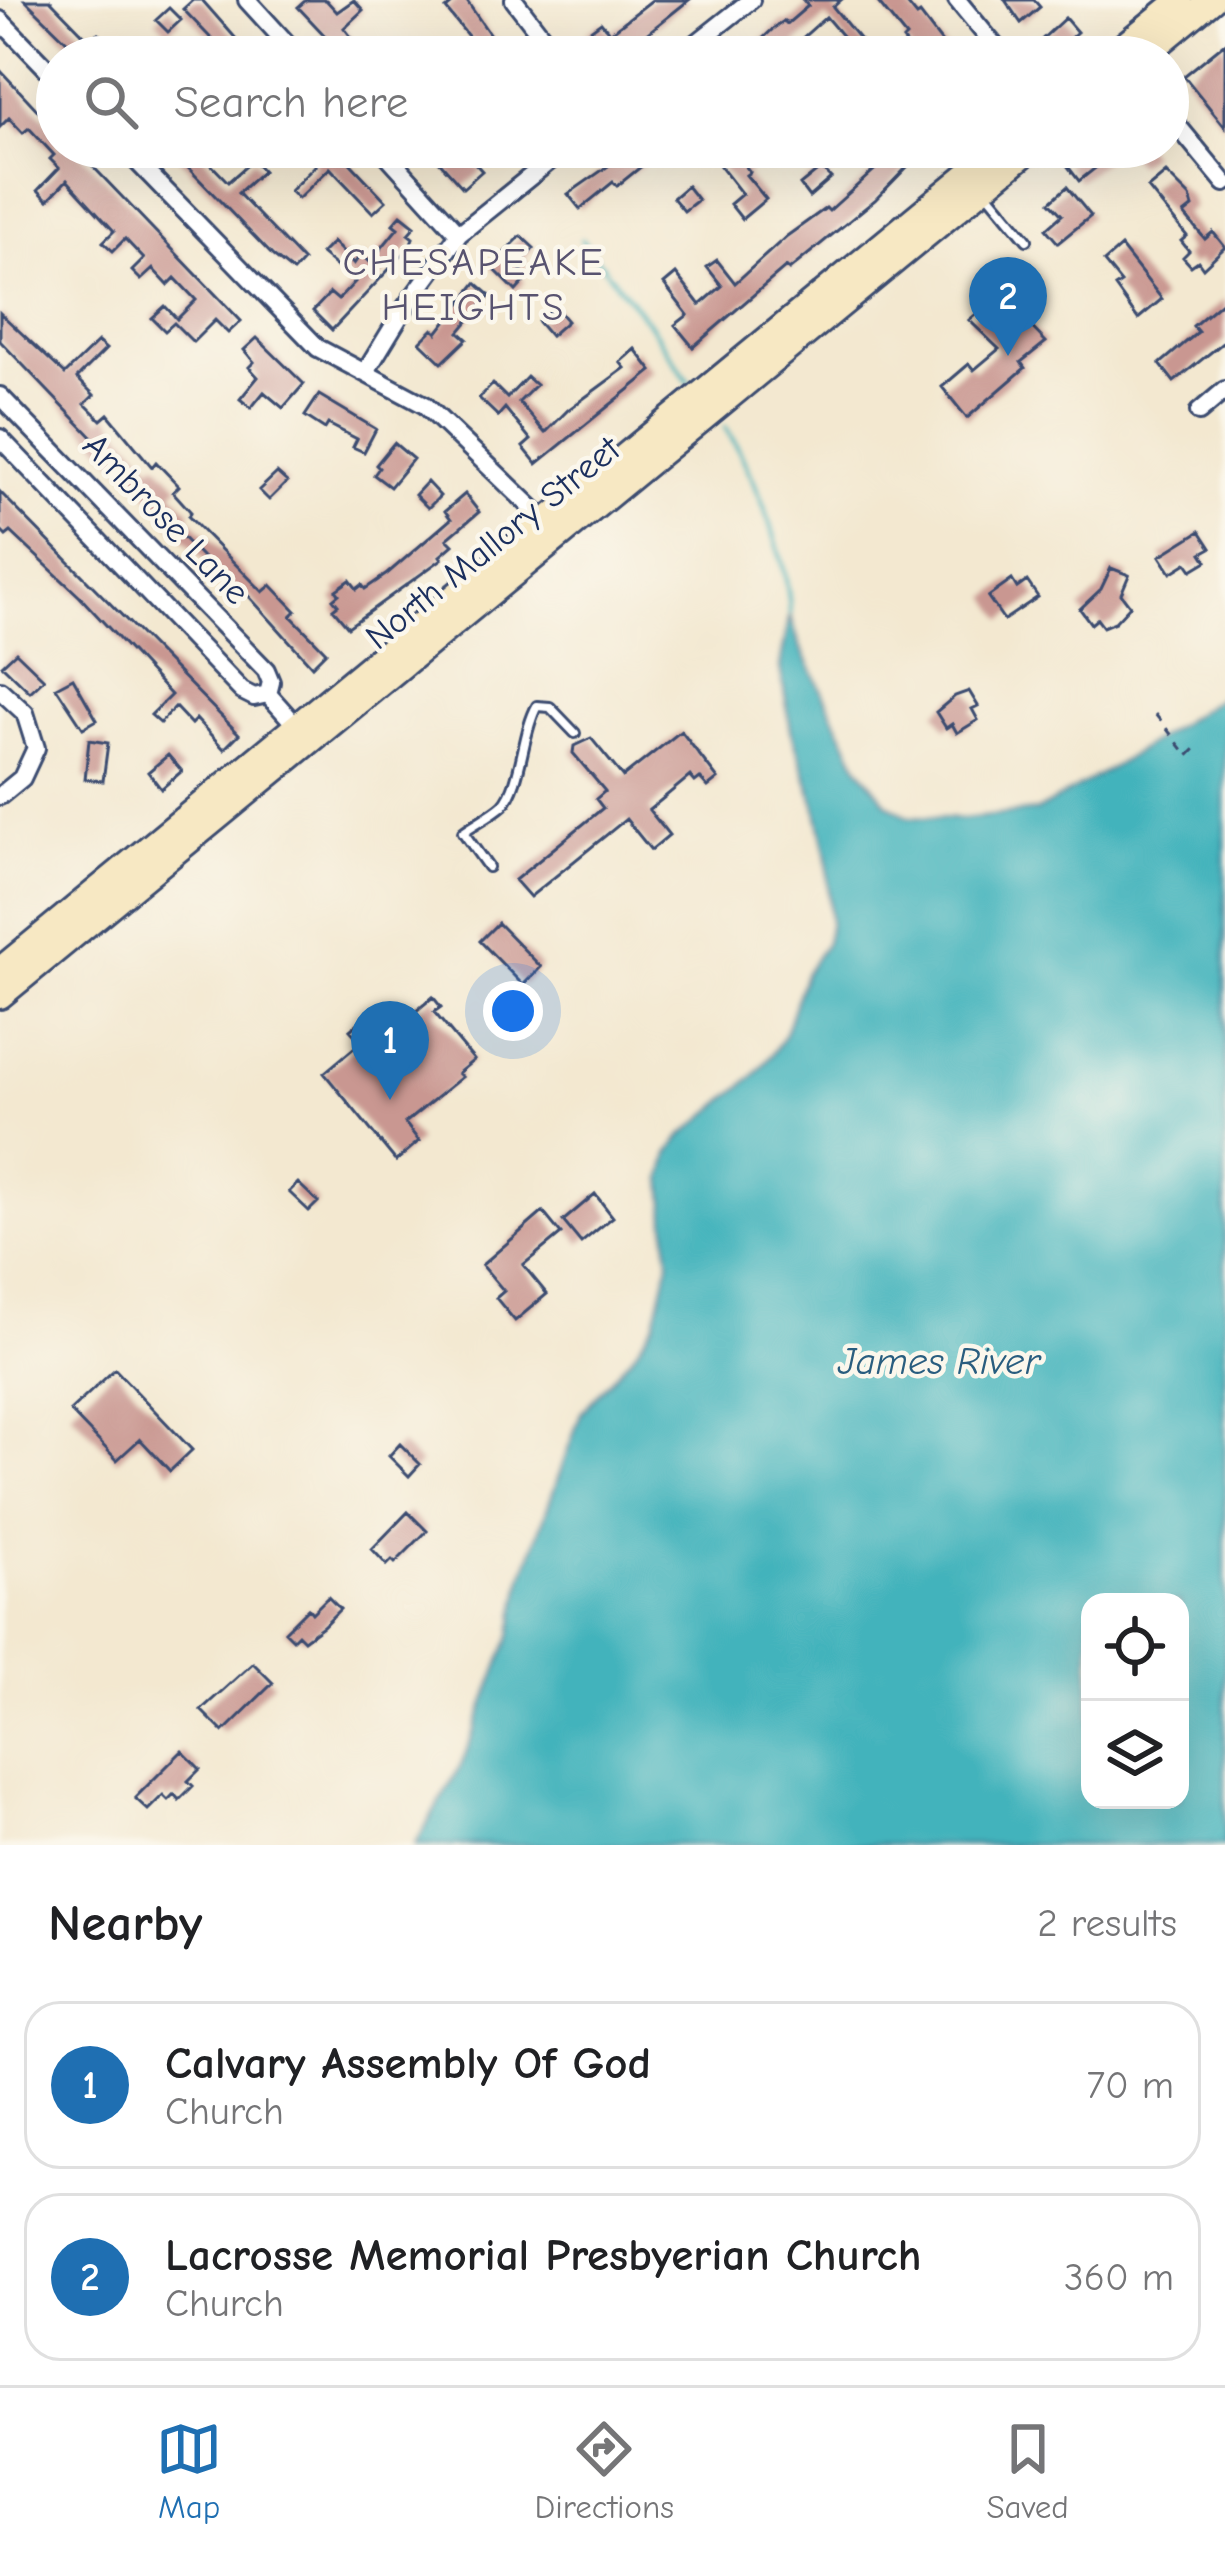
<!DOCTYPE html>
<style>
body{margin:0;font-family:"Comic Neue",sans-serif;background:#f2f2f2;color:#202124}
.controls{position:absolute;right:36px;bottom:36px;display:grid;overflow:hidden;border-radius:24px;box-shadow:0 12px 48px #0002}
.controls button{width:108px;height:108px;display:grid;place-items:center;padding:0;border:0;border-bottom:3px solid #e0e0e0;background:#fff;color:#202124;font:60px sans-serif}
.you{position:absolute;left:513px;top:1011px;width:42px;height:42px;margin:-30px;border:9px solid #fff;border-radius:50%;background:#1a73e8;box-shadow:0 0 0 18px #1a73e833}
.badge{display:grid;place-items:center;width:78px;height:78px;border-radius:50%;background:#1f6fb2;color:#fff;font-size:39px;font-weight:700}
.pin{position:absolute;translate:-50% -99px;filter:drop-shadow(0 3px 6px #0008)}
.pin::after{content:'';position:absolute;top:63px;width:42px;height:36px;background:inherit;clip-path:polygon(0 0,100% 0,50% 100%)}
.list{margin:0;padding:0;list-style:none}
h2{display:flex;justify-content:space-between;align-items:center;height:156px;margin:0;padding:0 48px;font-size:51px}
h2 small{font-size:39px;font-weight:400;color:#757577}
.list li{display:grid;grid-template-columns:78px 1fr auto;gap:36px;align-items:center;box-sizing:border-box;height:168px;margin:0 24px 24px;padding:0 24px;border:3px solid #e0e0e0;border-radius:36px}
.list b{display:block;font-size:45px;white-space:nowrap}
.list p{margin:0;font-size:39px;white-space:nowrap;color:#757577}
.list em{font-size:39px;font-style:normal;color:#757577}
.icon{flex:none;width:66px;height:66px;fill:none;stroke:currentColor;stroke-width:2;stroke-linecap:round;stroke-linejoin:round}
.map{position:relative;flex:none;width:1225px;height:1845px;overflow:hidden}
.search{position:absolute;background:#fff;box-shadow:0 12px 48px #0002;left:36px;right:36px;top:36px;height:132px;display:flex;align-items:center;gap:30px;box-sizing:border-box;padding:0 42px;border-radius:66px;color:#757577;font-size:45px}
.sheet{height:540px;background:#fff}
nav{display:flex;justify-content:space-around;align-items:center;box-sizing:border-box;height:168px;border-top:3px solid #e0e0e0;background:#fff;font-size:33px;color:#757577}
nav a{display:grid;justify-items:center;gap:6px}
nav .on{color:#1f6fb2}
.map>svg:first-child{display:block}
.water{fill:#43b3bc;stroke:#2f718d;stroke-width:3;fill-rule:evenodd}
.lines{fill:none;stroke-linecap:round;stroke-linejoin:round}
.stream{stroke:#43b3bc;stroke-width:4.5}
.building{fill:#c99791}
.lane-casing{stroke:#3b4b6f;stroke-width:14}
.street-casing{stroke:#3b4b6f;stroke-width:22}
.secondary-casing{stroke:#3b4b6f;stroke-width:30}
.path{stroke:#3b4b6f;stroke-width:3;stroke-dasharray:9 9;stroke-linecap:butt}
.lane{stroke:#fff;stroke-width:8}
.street{stroke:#fff;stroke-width:16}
.secondary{stroke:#f7e8c3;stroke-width:24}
.labels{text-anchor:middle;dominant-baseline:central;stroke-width:9;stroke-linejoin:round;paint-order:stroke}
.street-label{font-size:36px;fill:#1b2f5e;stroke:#fbf7ec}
.neighbourhood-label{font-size:39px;letter-spacing:3px;fill:#585370;stroke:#fbf7ec}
.water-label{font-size:39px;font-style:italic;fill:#295d7f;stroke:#fbf7ec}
</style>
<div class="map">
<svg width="1225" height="1845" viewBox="0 0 1225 1845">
<rect width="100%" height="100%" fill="#fbf7ec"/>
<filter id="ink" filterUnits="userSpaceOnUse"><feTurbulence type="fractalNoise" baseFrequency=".00833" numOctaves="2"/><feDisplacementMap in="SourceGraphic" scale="24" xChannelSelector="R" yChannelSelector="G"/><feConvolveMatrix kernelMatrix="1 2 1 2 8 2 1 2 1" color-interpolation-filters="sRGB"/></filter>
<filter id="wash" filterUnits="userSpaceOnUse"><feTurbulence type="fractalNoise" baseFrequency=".004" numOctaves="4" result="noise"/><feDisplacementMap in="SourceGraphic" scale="48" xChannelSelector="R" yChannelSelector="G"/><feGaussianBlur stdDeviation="2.7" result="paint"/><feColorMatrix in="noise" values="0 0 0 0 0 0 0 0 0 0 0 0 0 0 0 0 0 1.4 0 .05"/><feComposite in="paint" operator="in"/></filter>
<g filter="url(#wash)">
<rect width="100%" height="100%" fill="#f3e8d0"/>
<path class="water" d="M790 614 799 644 859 767 887 803 909 817 963 819 1037 811 1118 764 1225 694V1845H415L462 1763 512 1632 523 1577 581 1413 634 1353 655 1322 669 1262 663 1178 669 1154 680 1138 754 1076 771 1056 785 1034 805 974 826 942 830 921 827 857 816 806 791 730 780 667ZM1090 1602H1180V1800H1090Z"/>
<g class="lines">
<path class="stream" d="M582 240 648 322 689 382
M725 427C754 471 789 562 790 614"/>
</g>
<g id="blocks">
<path class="building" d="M25 0H50L90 41 98 33 114 51 108 57H83Z
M193 0H202L238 41 225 53 183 9Z
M306 0H326L337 12 354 0 363 10 344 28 357 44 344 56 298 7Z
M457 0H466L495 42 498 39 512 57H460L476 46 446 9Z
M652 0H689L639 40 637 37 613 57H603L586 33 601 22 610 33Z
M803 0H841L833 7 874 57H849L843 49 849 44 826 17 781 57H743L774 28 784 21 787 24 808 6Z
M876 0H904L917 16 920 14 953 57H917L903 40 906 37Z
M1005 0H1034L1040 7 1021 23Z
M169 8 181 20 168 32 156 20Z
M1065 18 1077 32 1051 56 1039 42Z
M1225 43V127L1184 76Z
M0 70 57 131V147H72L82 155 241 321 228 333 215 320 193 342 174 323 165 331 152 318 165 306 177 319 196 300 175 278 168 285 153 269 141 280 132 271 144 259 125 239 113 251 103 242 114 231 67 180 48 200 38 190 59 168 50 159 54 155 29 128 23 133 9 118 0 127Z
M168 147H194L228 182 253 160 263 171 238 193 303 261 293 272 273 256Z
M299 147H335L386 201 373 213 330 168 298 199 290 191 316 165Z
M426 147H460L482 171 463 188Z
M626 147H674L652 165 648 161 617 186 613 182 580 209 568 194 614 162Z
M908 147H938L915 165 912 162 875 200 789 270 786 267 693 347 675 325 688 315 664 284 676 274 700 305 722 286 707 267 717 260 735 283 787 236 826 208 829 211 891 155 894 159Z
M1087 147H1122L1079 181 1066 164Z
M1123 147H1145L1151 154 1137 165Z
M736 154 750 172 746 175 766 199 742 219 730 204 742 194 720 166Z
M821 168 831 178 809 197 800 185Z
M1166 173 1190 197 1193 207 1184 214 1205 239 1213 232 1225 247 1203 268 1198 261 1191 266 1183 257 1189 251 1181 241 1187 236 1148 188Z
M687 186 698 200 684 211 673 198Z
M1067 187 1091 216 1058 243 1046 229 1062 215 1050 202Z
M401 215 415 226 408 234 413 238 409 248 332 330 313 311 330 293 338 300 355 282 321 254 333 242 354 264 361 254 370 262 398 228 393 224Z
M521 236 534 248 523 260 528 264 518 274 525 281 516 291 491 266Z
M1121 247 1162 299 1138 319 1115 287 1121 283 1104 262Z
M476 283 490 295 459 332 467 339 442 363 420 342 433 329 437 333Z
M1004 291 1014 303 1011 306 1046 342 1021 362 1025 368 967 418 942 387 969 364 974 370 999 349 969 320Z
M1225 299V341L1174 382 1160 364 1198 332 1193 326Z
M555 307 567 321 550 336 538 322Z
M0 313 65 374 98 342 106 349 77 378 94 395 85 404 101 420 108 414 152 467 156 462 179 486 173 492 191 512 188 516 263 592 271 585 296 611 291 616 326 652 312 666 246 593 242 598 162 516 165 513 0 341Z
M257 338 304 384 283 408 264 392 251 408 240 399 258 377 249 367 254 362 244 350Z
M635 349 652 371 537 464 523 447 531 440 505 408 498 416 479 398 493 384 507 398 527 377 536 385 519 402 545 433 568 410 625 368 620 362Z
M319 395 376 429 364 452 353 447 357 439 328 424 325 429 305 416Z
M394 443 413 459 390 487 374 475 379 468 376 465Z
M277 473 287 482 269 500 259 490Z
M427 482 440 496 428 508 415 495Z
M0 492 239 734 224 749 196 719 191 724 175 707 160 723 151 715 171 695 80 597 11 532 6 536 0 530Z
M465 494 479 512 447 539 453 545 440 556 442 559 348 627 333 609 338 605 333 599 339 594 336 590 350 580 357 589 362 585 365 589 387 574 451 519 445 511Z
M1200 531 1211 548 1202 553 1207 561 1192 570 1187 563 1171 573 1160 556Z
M1111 568 1129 575 1121 594 1130 606 1115 622 1103 627 1097 619 1091 624 1080 609 1101 589Z
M1012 580 1017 588 1027 581 1038 597 1004 620 988 597Z
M16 652 44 679 30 692 2 665Z
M73 678 97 720 83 728 56 687Z
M969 691 978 706 972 709 978 720 957 733 952 724 946 728 936 712 955 696Z
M681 731 718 779 708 787 700 778 695 782 690 776 649 810 669 835 651 850 626 819 530 897 515 880 603 808 596 799 605 791 573 753 574 746 591 738 623 777Z
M89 740 108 743 103 781 85 779Z
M168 755 182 771 161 789 148 772Z
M498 923 541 967 523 985 480 941Z
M433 997 441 1007 434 1012 474 1060 458 1073 462 1077 405 1123 419 1141 396 1161 324 1073 361 1042 350 1030 375 1009 387 1024 404 1010 409 1017Z
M298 1183 318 1202 309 1211 289 1192Z
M595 1194 613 1217 581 1243 563 1221Z
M543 1212 561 1234 523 1265 547 1294 515 1321 496 1298 504 1291 482 1265Z
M115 1369 192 1450 170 1471 140 1439 117 1460 70 1411Z
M400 1444 420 1464 409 1476 389 1456Z
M408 1512 427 1531 395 1563 392 1560 387 1565 372 1549Z
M328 1597 340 1609 323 1626 304 1640 298 1634 293 1639 285 1631 308 1608 312 1613Z
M253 1663 273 1683 223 1732 201 1710Z
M182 1751 200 1769 188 1781 193 1786 179 1800 174 1794 168 1800 163 1795 148 1810 135 1798Z"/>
</g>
</g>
<g filter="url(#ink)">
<use href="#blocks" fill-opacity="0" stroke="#3b4b6f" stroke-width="3"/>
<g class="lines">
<g class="lane-casing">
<path id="lane" d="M987 192 1027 240
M488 867 463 832C475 823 492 815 503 805 522 784 522 732 537 706L550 707 575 733"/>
</g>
<g class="street-casing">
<path id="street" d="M247 0 299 57
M514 0 558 57
M957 0 1004 57
M0 20 57 79
M679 57 751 0
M1168 114 1225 183
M123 147 318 348 425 405 551 526
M380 147 459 234
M365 373 404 309 459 234 567 147
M0 396 266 670 271 682 268 694 301 731
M1199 412 1225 390
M0 438 242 691 254 697 268 694
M0 690 25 713 36 748 22 778 0 796"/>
</g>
<g class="secondary-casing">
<path id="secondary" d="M1110 57 1180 0
M1143 57 1212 0
M0 970 1001 147
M0 996 1033 147"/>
</g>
<path class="path" d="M1155 714 1188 756 1196 748"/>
<use href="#lane" class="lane"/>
<use href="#street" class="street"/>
<use href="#secondary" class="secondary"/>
</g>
</g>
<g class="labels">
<g class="street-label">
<text transform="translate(166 519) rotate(46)">Ambrose Lane</text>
<text transform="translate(493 543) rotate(-39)">North Mallory Street</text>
</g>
<g class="neighbourhood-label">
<text x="474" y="262">CHESAPEAKE<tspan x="474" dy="45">HEIGHTS</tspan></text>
</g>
<g class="water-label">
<text x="939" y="1361">James River</text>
</g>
</g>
</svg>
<div class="controls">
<button><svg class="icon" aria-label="locate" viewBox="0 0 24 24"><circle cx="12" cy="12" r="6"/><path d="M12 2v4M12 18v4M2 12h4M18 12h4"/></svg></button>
<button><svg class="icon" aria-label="layers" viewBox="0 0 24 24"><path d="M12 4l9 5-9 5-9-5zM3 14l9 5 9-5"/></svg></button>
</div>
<div class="you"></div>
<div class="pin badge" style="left:390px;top:1100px">1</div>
<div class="pin badge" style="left:1008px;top:356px">2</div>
<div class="search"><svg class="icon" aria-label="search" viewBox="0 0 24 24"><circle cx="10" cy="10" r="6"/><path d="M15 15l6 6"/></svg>Search here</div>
</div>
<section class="sheet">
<h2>Nearby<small>2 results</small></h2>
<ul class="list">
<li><span class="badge">1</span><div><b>Calvary Assembly Of God</b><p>Church</p></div><em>70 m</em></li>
<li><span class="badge">2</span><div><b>Lacrosse Memorial Presbyerian Church</b><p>Church</p></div><em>360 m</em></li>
</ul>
</section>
<nav>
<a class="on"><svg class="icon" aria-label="map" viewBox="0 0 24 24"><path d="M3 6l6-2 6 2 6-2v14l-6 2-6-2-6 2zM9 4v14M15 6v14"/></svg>Map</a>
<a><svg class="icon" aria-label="directions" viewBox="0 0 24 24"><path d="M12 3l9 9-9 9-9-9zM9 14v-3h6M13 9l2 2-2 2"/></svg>Directions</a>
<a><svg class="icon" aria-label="saved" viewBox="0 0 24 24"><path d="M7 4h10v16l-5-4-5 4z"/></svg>Saved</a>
</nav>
